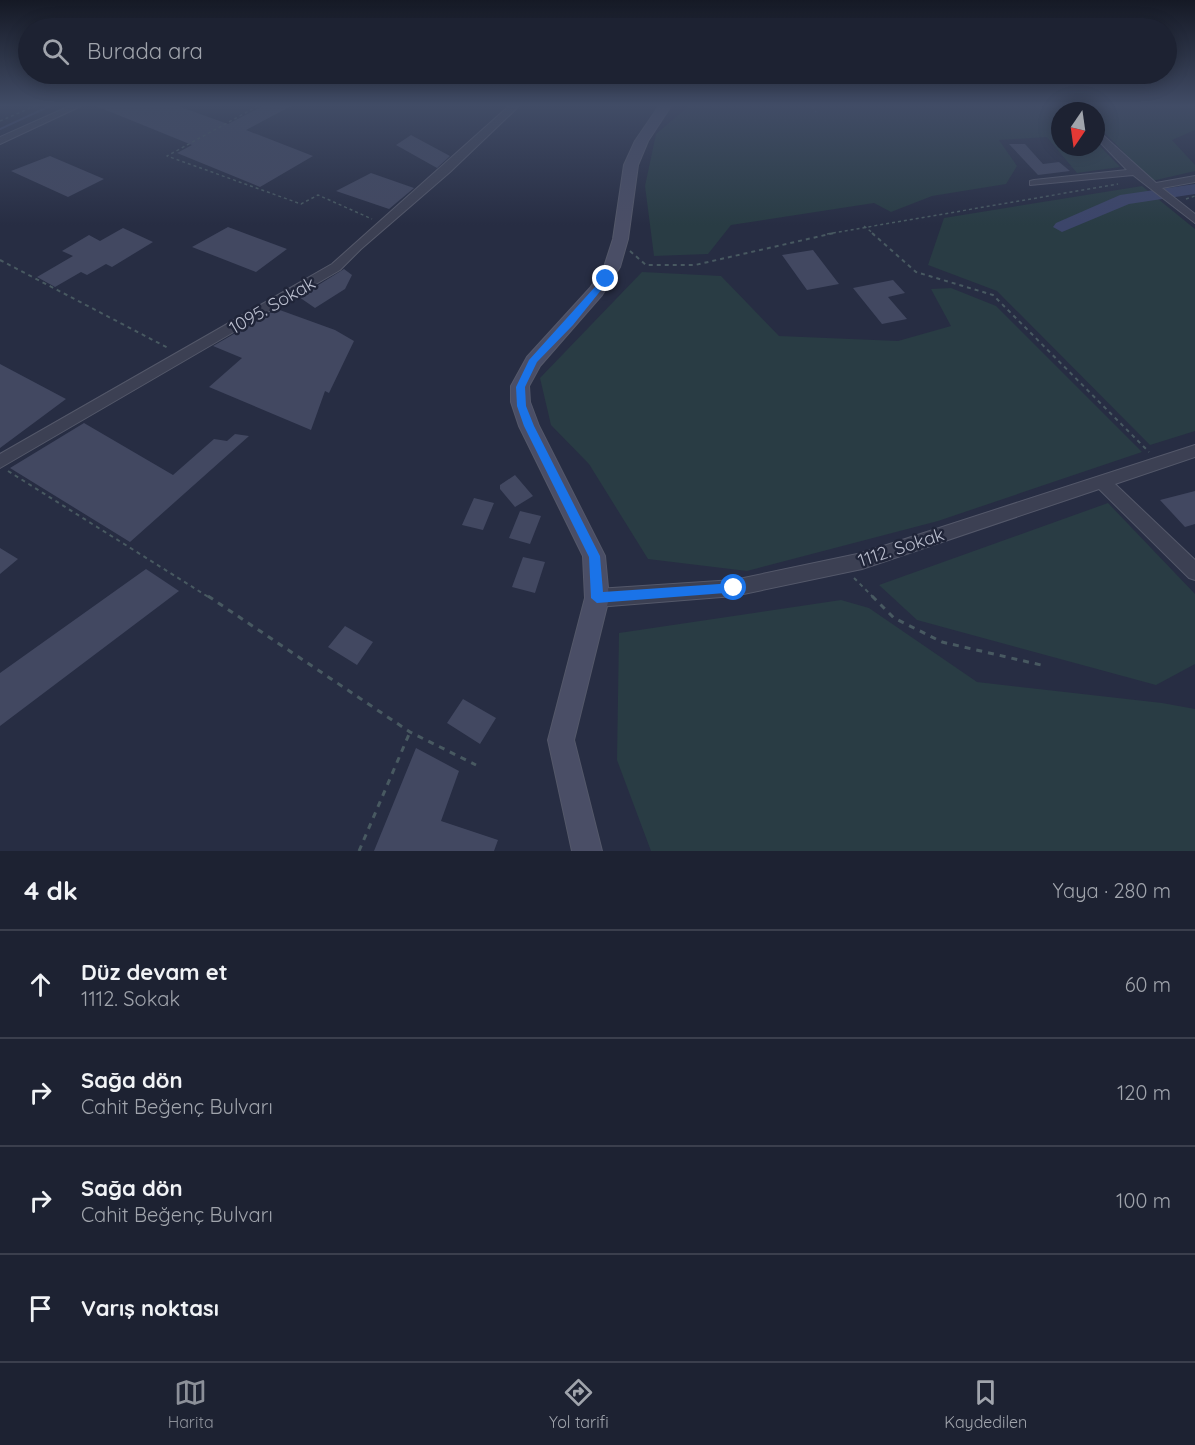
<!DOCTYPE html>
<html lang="tr">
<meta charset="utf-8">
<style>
body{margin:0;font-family:Quicksand,sans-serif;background:#252a3a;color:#f1f3f6}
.compass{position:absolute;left:1051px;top:102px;width:54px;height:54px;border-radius:50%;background:#1d2232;box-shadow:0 3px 15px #0003;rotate:193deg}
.stop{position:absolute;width:18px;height:18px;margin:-14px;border:4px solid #1a73e8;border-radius:50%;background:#fff}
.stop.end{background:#1a73e8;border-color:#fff;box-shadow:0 2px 6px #0008}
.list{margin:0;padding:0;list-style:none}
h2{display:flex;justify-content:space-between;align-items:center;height:78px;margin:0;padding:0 24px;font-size:26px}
h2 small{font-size:20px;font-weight:400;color:#a0a4ac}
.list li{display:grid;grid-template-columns:39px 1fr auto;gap:18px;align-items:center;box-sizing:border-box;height:108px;padding:0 24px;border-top:2px solid #3b3f4d}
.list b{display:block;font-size:22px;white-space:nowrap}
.list p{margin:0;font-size:20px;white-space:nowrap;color:#a0a4ac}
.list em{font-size:20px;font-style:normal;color:#a0a4ac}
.icon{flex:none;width:33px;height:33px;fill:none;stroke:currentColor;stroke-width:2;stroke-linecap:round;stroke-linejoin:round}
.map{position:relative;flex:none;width:1195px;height:851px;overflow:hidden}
.search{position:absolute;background:#1d2232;box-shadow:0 3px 15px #0003;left:18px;right:18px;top:18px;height:66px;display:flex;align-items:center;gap:15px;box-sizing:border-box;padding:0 21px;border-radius:33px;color:#a0a4ac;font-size:22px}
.sheet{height:510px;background:#1d2232}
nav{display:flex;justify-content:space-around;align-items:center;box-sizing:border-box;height:84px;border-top:2px solid #3b3f4d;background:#1d2232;font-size:16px;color:#a0a4ac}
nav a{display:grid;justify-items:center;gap:3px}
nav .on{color:#8c9099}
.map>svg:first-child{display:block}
.green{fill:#293c44}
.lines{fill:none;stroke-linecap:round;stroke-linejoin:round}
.stream{stroke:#3c456a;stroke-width:2}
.river{fill:#3c456a;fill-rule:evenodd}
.building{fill:#424861}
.minor-casing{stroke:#54586a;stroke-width:2}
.secondary-casing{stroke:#54586a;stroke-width:2}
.path-far2{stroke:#485961;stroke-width:1.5;stroke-dasharray:3 3;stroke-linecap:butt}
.path-far1{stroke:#485961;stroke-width:2;stroke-dasharray:4 4;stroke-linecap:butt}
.path{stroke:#485961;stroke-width:3;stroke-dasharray:6 6;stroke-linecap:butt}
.minor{fill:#3c4053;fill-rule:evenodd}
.secondary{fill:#4a4e66;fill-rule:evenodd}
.route{fill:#1a73e8}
.labels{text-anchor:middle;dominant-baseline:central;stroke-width:5;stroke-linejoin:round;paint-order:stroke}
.street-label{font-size:18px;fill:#b9bdcd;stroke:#202539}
</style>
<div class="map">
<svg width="1195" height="851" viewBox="0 0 1195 851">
<rect width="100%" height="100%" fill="#272d43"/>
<path class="green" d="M689 106H1063L1068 111H1060V147H1096V142L1120 167 1077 173 1047 137 999 140 1017 166 1006 184 932 196 891 212 874 203 731 225 708 254 654 256 645 186 656 134Z
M1079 106H1195V130L1172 140 1195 165V171L1152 181 1096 124V111H1084Z
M1142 186 1195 229V431L1150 445 997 291 928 265 944 218Z
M642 272 721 276 779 336 898 341 951 326 931 289 951 288 996 306 1142 452 938 521 747 571 648 559 589 464 551 425 540 378Z
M1108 503 1195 594V664L1156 685 917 620 879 585Z
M841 600 869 608 977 682 1162 703 1195 709V851H651L617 760 619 633Z"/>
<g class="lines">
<path class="stream" d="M0 129 50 106"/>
<path class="river" d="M1195 184V194L1129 204 1062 232 1053 227 1056 223 1120 195Z"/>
</g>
<path class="building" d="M96 106H178L228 124 263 106H291L246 130 313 156 260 187 177 153 192 145Z
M411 135 450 156 437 168 396 145Z
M1009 144H1025L1043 164 1059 162 1070 171 1038 175Z
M50 156 104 179 68 197 11 171Z
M371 173 414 188 389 209 336 191Z
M228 227 287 249 256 272 192 247Z
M123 228 153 242 112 267 106 264 87 275 81 272 55 287 37 277 73 256 62 251 89 235 100 241Z
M813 250 839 284 807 290 782 255Z
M344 269 352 275 345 289 315 308 299 297Z
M893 280 905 293 888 297 907 319 882 324 853 288Z
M277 309 335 330 354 341 329 393 325 391 311 430 209 387 242 358 213 346Z
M0 364 66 399 0 448Z
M84 423 173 475 214 439 227 441 235 434 249 436 130 542 10 468Z
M515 475 533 496 515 507 500 489V485Z
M1195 491V524L1185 527 1160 500Z
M474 498 494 503 483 530 462 525Z
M520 511 541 516 530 544 509 538Z
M0 548 18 559 0 574Z
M523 557 545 562 535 593 512 587Z
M146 569 179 591 0 726V673Z
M345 626 373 642 357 665 328 647Z
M463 699 496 718 480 744 447 723Z
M416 748 459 771 441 821 498 840 494 851H374Z"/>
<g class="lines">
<g class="minor-casing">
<path id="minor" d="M70 106H81L0 144V137Z
M509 106H519L450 172 361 249 340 270 0 468V454L332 264Z
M1067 106H1076L1081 111H1071Z
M1096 129 1156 183 1195 176V182L1162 188 1195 214V223L1133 175 1030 185V181L1034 180 1127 170 1096 138Z
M1195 445V457L1115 484 1195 560V580L1189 578 1099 489 862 569 734 596 597 607 591 604 588 598 591 592 597 589 734 580 862 553Z"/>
</g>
<g class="secondary-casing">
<path id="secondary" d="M659 106H671L648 141 638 165 628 239 620 267 602 295 540 366 529 386 530 402 539 426 605 556 609 598 574 740 602 851H572L548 740 585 598 583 556 519 426 511 402V386L527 357 590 288 604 267 613 239 624 165 635 141Z"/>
</g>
<path class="path-far2" d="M258 106 167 156 301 204 318 195 372 219
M812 106 816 112
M0 121 35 106
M1186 199 1195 196
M864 226 874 234
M827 234 1118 184"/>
<path class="path-far1" d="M872 233 916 272 993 295 1149 452
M630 251 646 265H695L834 233
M0 260 170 349
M8 471 210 598
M854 578 874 598"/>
<path class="path" d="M208 596 410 732 476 765
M872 596 894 618 942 642 1041 665
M359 851 410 732"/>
<use href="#minor" class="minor"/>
<use href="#secondary" class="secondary"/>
</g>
<linearGradient id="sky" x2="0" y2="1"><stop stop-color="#151925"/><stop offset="0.47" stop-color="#414c66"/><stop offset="1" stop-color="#414c66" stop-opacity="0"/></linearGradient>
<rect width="1195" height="225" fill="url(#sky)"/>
<path class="route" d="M603 278 610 279 573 325 537 362 525 387 526 406 534 426 600 556 603 592 734 583 738 584V592L597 603 591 598 589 557 524 426 517 406 516 387 529 360Z"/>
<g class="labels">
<g class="street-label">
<text transform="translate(272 305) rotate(-30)">1095. Sokak</text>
<text transform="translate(901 547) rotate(-18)">1112. Sokak</text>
</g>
</g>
</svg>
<svg class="compass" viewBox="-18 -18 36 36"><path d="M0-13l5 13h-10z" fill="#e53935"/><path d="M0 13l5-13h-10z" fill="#a0a4ac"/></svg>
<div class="stop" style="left:734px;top:588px"></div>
<div class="stop end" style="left:606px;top:279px"></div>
<div class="search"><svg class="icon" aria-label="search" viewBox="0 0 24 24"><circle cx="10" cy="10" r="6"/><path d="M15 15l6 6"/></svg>Burada ara</div>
</div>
<section class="sheet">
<h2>4 dk<small>Yaya · 280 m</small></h2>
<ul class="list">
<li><svg class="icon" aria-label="ahead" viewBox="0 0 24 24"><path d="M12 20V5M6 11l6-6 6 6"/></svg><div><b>Düz devam et</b><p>1112. Sokak</p></div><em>60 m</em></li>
<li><svg class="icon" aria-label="right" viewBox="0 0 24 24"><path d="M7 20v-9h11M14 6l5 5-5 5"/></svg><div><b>Sağa dön</b><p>Cahit Beğenç Bulvarı</p></div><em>120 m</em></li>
<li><svg class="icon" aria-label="right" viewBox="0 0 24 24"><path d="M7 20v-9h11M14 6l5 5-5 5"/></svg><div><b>Sağa dön</b><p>Cahit Beğenç Bulvarı</p></div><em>100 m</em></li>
<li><svg class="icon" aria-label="arrive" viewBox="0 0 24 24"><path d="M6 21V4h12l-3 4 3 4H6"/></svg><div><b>Varış noktası</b></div></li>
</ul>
</section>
<nav>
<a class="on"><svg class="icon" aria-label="map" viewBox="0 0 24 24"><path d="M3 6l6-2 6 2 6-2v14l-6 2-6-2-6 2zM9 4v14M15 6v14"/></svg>Harita</a>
<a><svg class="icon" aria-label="directions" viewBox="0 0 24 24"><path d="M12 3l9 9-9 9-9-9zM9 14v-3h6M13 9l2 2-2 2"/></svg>Yol tarifi</a>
<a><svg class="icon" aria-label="saved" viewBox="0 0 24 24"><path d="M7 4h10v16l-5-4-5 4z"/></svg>Kaydedilen</a>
</nav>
